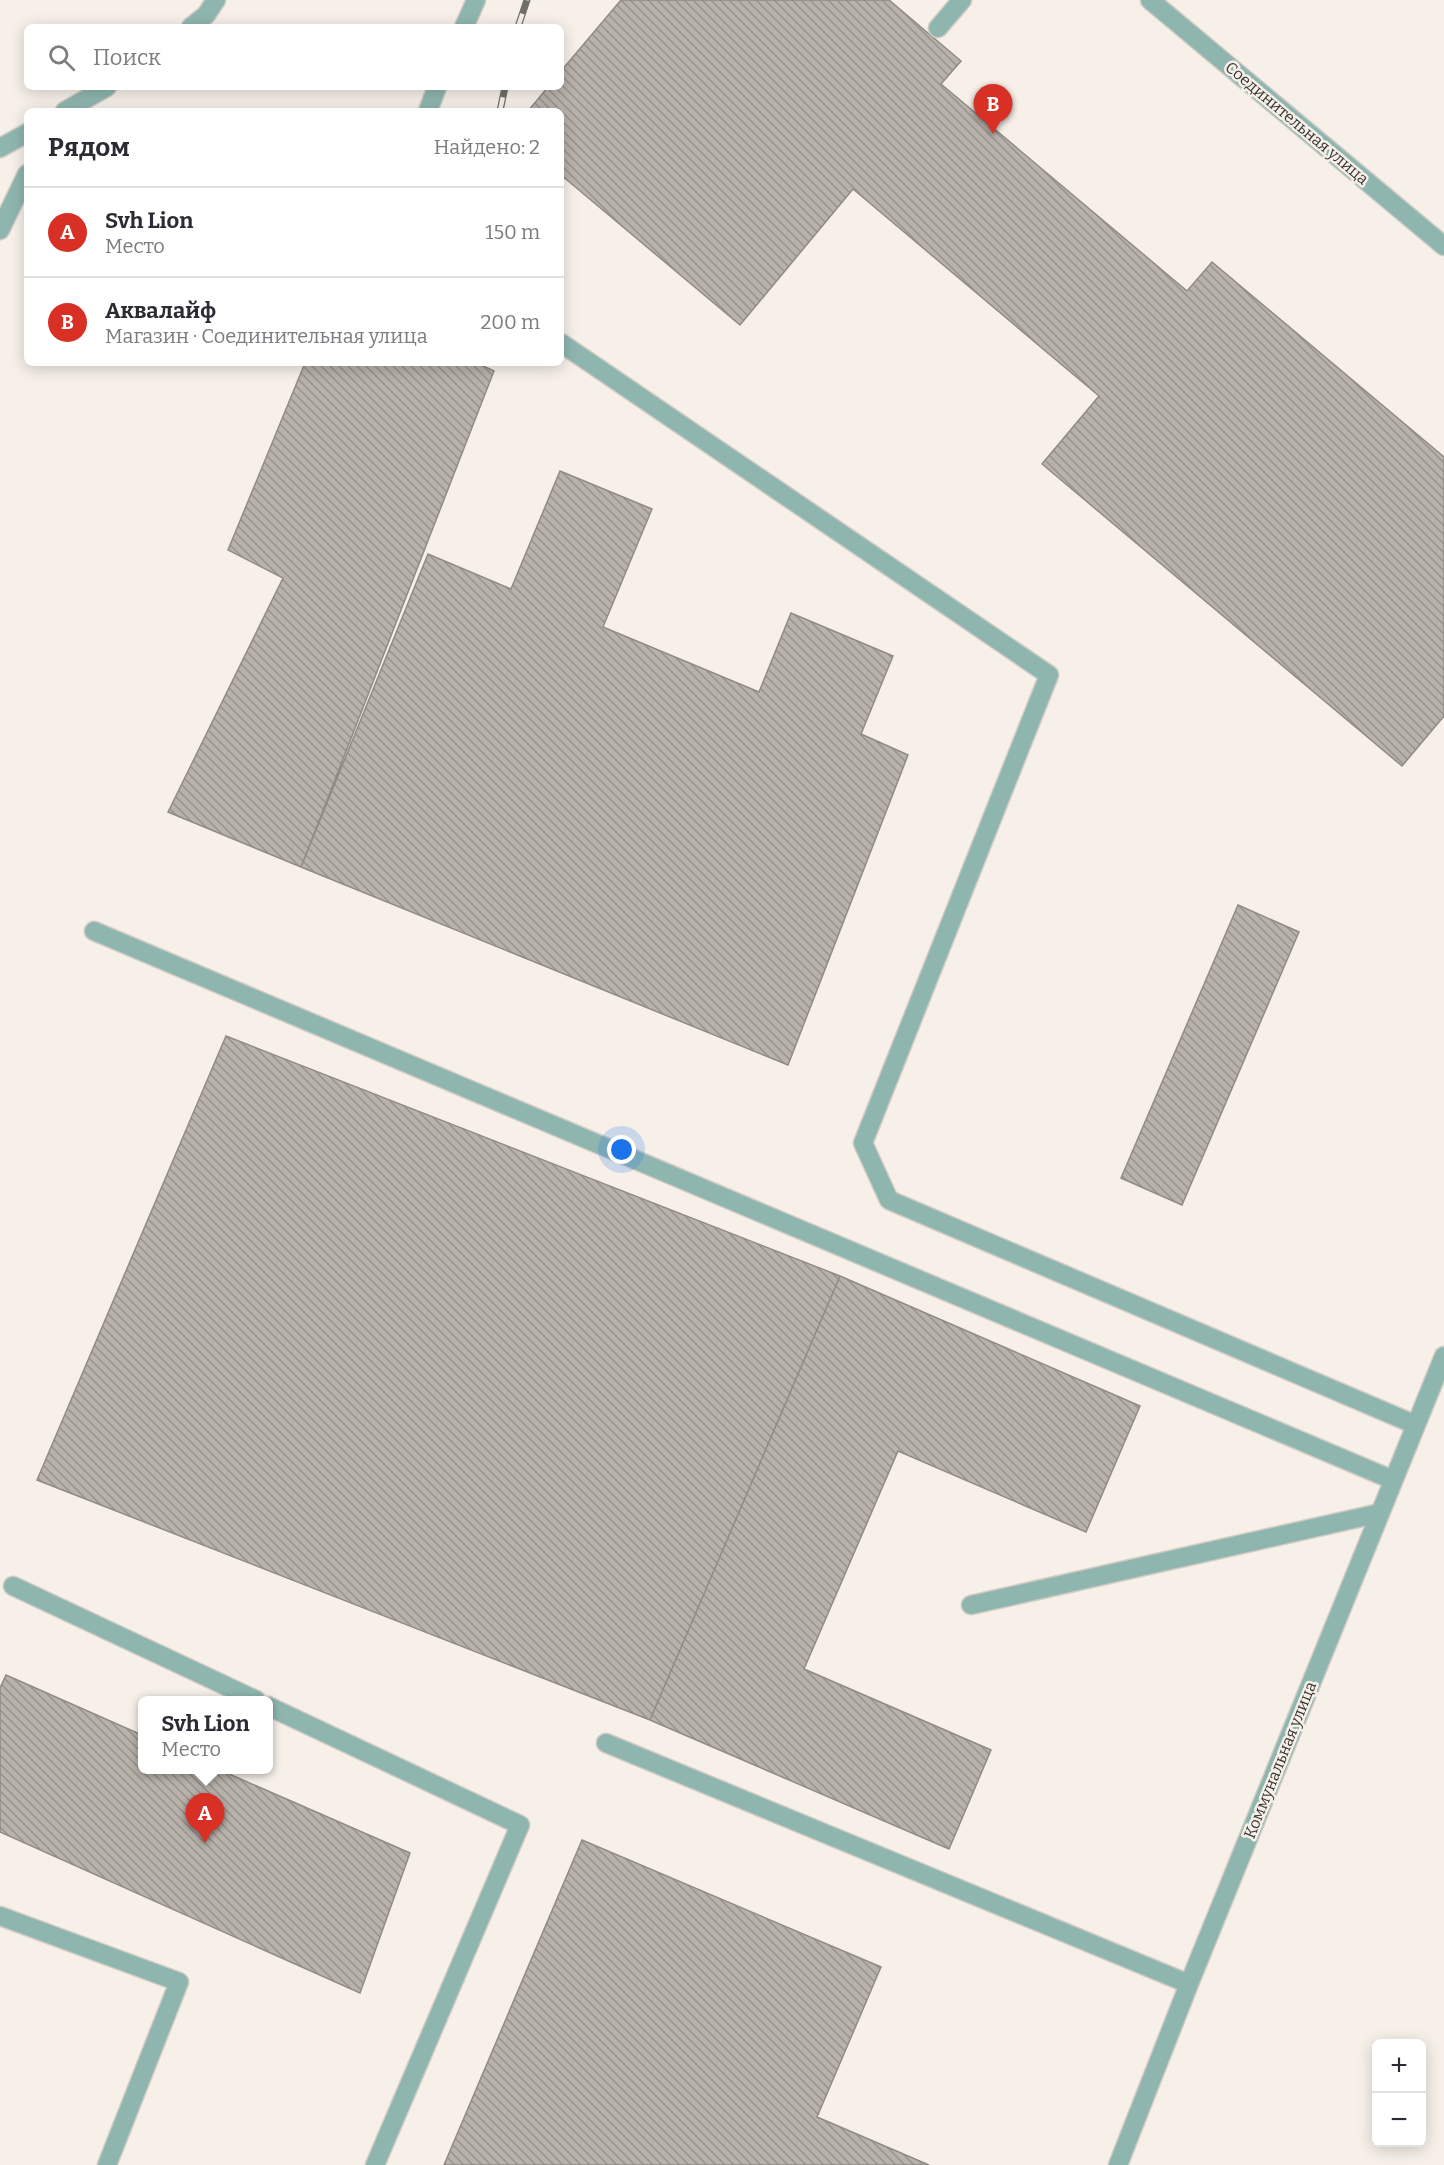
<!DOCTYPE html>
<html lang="ru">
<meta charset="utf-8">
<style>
body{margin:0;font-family:Bitter,serif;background:#f7f7f7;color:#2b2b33}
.controls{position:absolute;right:18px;bottom:18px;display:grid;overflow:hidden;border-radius:9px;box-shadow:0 3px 15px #0003}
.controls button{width:54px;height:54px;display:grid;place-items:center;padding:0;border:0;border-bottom:2px solid #e1e1e2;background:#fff;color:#2b2b33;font:30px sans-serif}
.you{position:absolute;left:622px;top:1150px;width:21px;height:21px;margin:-15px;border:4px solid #fff;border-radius:50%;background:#1a73e8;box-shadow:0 0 0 9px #1a73e833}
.badge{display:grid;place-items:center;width:39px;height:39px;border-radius:50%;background:#d93025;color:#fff;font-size:20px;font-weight:700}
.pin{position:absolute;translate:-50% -50px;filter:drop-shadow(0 2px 3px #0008)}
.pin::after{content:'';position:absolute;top:32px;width:21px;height:18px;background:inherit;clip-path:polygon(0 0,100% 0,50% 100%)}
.popup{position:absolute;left:138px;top:1696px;width:135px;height:78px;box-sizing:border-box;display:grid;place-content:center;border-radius:9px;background:#fff;filter:drop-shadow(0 2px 4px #0005);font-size:20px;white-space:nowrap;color:#7c7c81}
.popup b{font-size:22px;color:#2b2b33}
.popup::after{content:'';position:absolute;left:50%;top:100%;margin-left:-12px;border:12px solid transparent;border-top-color:#fff}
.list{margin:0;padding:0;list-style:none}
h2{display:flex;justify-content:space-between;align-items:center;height:78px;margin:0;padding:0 24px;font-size:26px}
h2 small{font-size:20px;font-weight:400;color:#7c7c81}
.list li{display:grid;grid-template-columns:39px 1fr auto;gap:18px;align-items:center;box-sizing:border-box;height:90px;padding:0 24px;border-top:2px solid #e1e1e2}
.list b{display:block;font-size:22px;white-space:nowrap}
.list p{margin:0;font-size:20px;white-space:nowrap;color:#7c7c81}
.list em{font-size:20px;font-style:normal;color:#7c7c81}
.icon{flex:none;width:33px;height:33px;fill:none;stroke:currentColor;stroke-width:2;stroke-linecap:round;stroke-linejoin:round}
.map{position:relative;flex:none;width:1444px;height:2165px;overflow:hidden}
.search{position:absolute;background:#fff;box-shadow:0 3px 15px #0003;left:24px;top:24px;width:540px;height:66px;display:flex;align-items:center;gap:15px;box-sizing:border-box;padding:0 21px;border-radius:9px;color:#7c7c81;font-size:22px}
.panel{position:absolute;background:#fff;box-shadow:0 3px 15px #0003;left:24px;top:108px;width:540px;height:258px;border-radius:9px}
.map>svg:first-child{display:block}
.building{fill:url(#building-back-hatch);stroke:#918b85;stroke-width:1.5}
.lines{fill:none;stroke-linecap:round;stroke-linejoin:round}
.minor-casing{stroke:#d0cbc5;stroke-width:21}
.minor{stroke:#8eb6af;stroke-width:18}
.rail-casing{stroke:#726f6b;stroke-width:7}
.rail{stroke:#f6f0e9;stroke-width:4.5;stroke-dasharray:14;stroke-linecap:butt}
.labels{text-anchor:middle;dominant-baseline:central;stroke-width:5;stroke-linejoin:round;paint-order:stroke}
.street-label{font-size:16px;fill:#393734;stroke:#f6f0e9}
</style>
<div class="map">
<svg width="1444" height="2165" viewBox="0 0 1444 2165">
<defs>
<pattern id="building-back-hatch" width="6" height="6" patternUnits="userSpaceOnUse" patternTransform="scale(1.5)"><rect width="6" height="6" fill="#b8b2ab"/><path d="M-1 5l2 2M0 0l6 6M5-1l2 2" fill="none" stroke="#97928c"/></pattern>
</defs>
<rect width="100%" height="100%" fill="#f6f0e9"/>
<path class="building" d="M621 0H889L961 61 941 84 1187 291 1212 262 1444 457V716L1402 766 1042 464 1099 396 853 189 740 325 561 175V111H528L548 87H561V71Z
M305 363H477L494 371 301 867 168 812 283 578 228 550Z
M560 471 652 509 603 627 759 692 791 613 893 656 861 734 908 755 788 1065 301 867 428 554 511 589Z
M1238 905 1299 932 1182 1205 1121 1178Z
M226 1036 840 1276 650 1720 37 1480Z
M840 1276 1140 1406 1086 1532 898 1451 804 1669 991 1750 949 1849 650 1720Z
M6 1675 142 1735V1770H220L410 1853 360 1993 0 1832V1688Z
M582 1840 881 1967 817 2117 929 2165H444Z"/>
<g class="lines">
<g class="minor-casing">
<path id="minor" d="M1150 0 1444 246
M191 27 206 15 216 0
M464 27 476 0
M938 28 962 0
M65 111 107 87
M428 111 437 87
M0 148 27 133
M0 230 27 174
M561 343 1049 675 863 1143 889 1200 1416 1425
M94 931 1393 1480
M13 1586 256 1700
M971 1605 1380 1513
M268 1706 520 1825 375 2165
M606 1743 1189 1984
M0 1916 179 1982 107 2165
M1118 2165 1189 1984 1444 1356"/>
</g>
<use href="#minor" class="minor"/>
<g class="rail-casing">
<path id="rail" d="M518 27 527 0
M500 111 505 87"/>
</g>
<use href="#rail" class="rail"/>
</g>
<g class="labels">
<g class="street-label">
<text transform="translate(1297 123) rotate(40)">Соединительная улица</text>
<text transform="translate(1280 1760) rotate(-68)">Коммунальная улица</text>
</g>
</g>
</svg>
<div class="controls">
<button>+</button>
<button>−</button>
</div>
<div class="you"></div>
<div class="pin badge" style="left:205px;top:1843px">A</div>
<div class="popup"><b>Svh Lion</b>Место</div>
<div class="pin badge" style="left:993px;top:134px">B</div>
<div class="search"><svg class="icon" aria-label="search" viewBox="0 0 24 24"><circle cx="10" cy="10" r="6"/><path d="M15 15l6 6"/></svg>Поиск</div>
<section class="panel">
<h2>Рядом<small>Найдено: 2</small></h2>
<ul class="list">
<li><span class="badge">A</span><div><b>Svh Lion</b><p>Место</p></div><em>150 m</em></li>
<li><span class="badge">B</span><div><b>Аквалайф</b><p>Магазин · Соединительная улица</p></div><em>200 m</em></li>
</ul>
</section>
</div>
